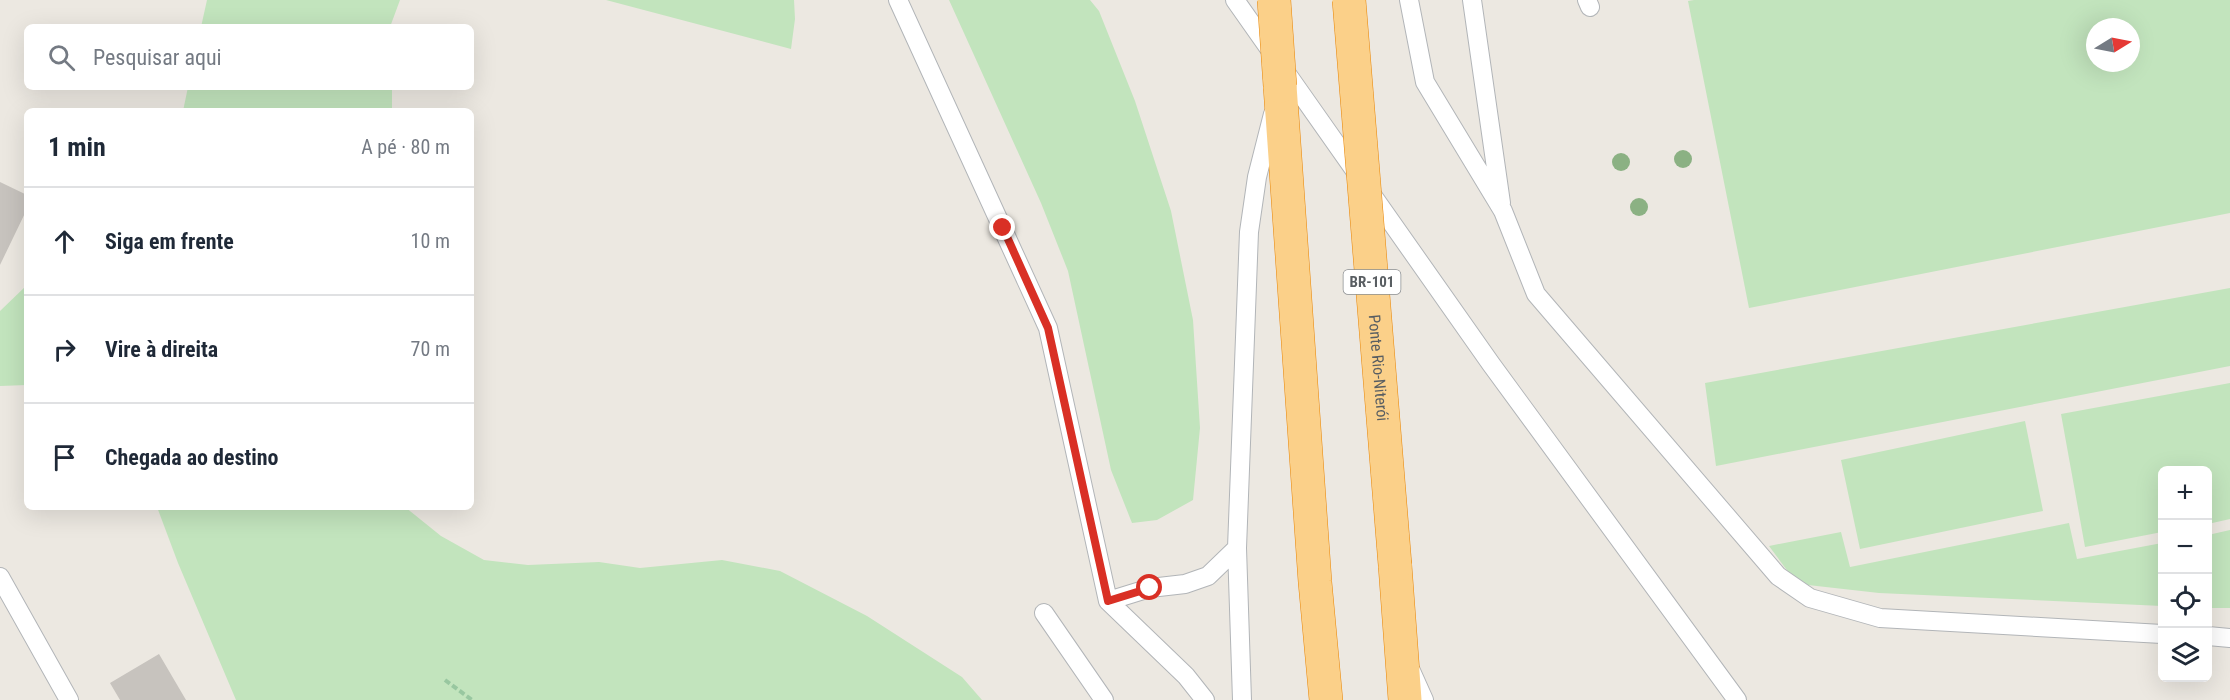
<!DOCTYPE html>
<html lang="pt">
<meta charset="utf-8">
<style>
body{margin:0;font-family:"Roboto Condensed",sans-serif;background:#f2f2f3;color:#1f2937}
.controls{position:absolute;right:18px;bottom:18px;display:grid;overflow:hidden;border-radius:9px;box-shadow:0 6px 24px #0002}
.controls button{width:54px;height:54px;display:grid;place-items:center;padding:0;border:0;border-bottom:2px solid #e0e1e3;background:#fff;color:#1f2937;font:30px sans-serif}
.compass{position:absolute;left:2086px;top:18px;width:54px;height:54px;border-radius:50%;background:#fff;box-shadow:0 6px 24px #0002;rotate:80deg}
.stop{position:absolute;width:18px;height:18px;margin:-14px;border:4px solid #d93025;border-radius:50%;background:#fff}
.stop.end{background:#d93025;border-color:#fff;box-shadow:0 2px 6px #0008}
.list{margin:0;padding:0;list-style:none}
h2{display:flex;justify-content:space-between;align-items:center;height:78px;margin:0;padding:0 24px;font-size:26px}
h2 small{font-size:20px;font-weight:400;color:#747a83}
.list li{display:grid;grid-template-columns:39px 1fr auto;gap:18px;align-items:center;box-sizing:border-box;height:108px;padding:0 24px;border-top:2px solid #e0e1e3}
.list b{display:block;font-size:22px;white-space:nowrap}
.list em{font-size:20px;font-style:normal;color:#747a83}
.icon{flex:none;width:33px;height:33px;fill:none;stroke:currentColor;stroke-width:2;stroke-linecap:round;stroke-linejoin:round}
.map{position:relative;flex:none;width:2230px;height:700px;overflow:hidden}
.search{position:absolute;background:#fff;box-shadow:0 6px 24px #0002;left:24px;top:24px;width:450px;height:66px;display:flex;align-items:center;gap:15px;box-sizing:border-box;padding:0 21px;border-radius:9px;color:#747a83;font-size:22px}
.panel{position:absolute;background:#fff;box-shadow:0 6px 24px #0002;left:24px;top:108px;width:450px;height:402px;border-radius:9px}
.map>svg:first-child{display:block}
.green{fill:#c2e4bd;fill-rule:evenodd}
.building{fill:#c7c3be}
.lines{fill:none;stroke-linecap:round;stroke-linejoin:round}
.lane-casing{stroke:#b2b5b8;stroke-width:20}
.highway-casing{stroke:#e88505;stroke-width:34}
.path{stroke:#98c7a0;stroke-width:4;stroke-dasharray:6 3;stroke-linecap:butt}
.lane{stroke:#fff;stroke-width:18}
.highway{stroke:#fbd089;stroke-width:33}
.highway-bridge-casing{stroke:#e88505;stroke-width:34;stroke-linecap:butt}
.highway-bridge{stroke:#fbd089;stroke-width:33}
.tree{fill:#8bb183}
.route{stroke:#d93025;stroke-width:8}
.labels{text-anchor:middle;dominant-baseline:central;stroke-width:6;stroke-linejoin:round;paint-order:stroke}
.shield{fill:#fff;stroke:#8b8e91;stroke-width:1.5}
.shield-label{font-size:15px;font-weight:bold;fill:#595e62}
.street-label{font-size:16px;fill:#595e62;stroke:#fff}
</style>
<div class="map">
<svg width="2230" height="700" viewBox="0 0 2230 700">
<rect width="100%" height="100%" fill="#ece8e1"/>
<path class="green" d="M207 0H400L390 27H201Z
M606 0H794L795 19 791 49Z
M949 0H1090L1099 11 1135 101 1171 211 1193 320 1200 428 1193 500 1157 520 1132 523 1111 470 1068 271 1041 203Z
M1694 0H2230V213L1749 308 1688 1ZM2095 27H2131V63H2095Z
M188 87H392V111H183Z
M27 285V385L0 386V311Z
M2230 288V366L1716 466 1705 383Z
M2230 383V519L2208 524V470H2162V532L2085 547 2061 414Z
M2025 421 2043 511 1860 549 1841 460Z
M157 507H405L441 536 484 560 528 565 599 562 640 568 722 560 780 571 867 616 962 677 982 700H236L178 563Z
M2069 523 2077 559 2162 543V606L1879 593 1808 585 1789 573 1769 546 1841 532 1850 567Z
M2230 530V608H2208V535Z"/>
<path class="building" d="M0 182 27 195V209L0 265Z
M159 654 186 700H120L110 683Z"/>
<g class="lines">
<g class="lane-casing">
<path id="lane" d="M898 0 1048 328 1108 601 1186 676 1205 700
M1235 0 1491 364 1737 700
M1409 0 1425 82 1503 211 1536 294 1778 576 1810 598 1880 618 2162 634
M1472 0 1501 203
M1587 0 1590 7
M0 577 69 700
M1108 601 1150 588 1185 584 1208 576 1237 548
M1044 613 1104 700
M2208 636 2230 638
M1411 671 1424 700
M1242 700 1237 548 1249 232 1257 177 1273 114"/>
</g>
<g class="highway-casing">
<path id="highway" d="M1280 86 1315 582 1326 700
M1395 565 1405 700"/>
</g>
<path class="path" d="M445 680 472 700"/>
<use href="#lane" class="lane"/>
<use href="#highway" class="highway"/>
<g class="highway-bridge-casing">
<g id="highway-bridge">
<path d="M1274 0 1280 86"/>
<path id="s1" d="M1349 0 1395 565"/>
</g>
</g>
<use href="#highway-bridge" class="highway-bridge"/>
</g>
<g class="tree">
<circle cx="1683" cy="159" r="9"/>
<circle cx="1621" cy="162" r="9"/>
<circle cx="1639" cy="207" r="9"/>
</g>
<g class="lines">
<path class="route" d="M1003 228 1048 328 1108 601 1150 588"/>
</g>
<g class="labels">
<rect class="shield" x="1343.5" y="270" width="57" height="24" rx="4.5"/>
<g class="shield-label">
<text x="1372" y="282">BR-101</text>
</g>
<g class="street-label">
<text stroke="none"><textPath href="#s1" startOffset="369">Ponte Rio-Niterói</textPath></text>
</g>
</g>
</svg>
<div class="controls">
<button>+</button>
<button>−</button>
<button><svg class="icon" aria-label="locate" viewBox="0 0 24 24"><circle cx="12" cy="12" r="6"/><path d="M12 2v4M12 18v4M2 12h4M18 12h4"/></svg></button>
<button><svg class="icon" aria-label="layers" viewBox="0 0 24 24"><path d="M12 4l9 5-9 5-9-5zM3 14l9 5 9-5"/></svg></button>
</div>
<svg class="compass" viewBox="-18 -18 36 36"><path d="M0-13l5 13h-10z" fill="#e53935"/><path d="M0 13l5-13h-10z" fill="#747a83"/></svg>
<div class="stop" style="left:1150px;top:588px"></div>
<div class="stop end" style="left:1003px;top:228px"></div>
<div class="search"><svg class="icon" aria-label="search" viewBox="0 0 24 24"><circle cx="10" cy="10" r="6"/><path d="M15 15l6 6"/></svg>Pesquisar aqui</div>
<section class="panel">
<h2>1 min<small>A pé · 80 m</small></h2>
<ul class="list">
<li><svg class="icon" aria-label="ahead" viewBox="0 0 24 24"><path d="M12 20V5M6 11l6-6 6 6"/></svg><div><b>Siga em frente</b></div><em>10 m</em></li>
<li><svg class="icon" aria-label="right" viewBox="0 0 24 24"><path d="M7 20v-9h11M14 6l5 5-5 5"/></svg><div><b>Vire à direita</b></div><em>70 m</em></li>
<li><svg class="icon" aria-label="arrive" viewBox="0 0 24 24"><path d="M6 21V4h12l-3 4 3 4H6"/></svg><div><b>Chegada ao destino</b></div></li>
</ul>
</section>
</div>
